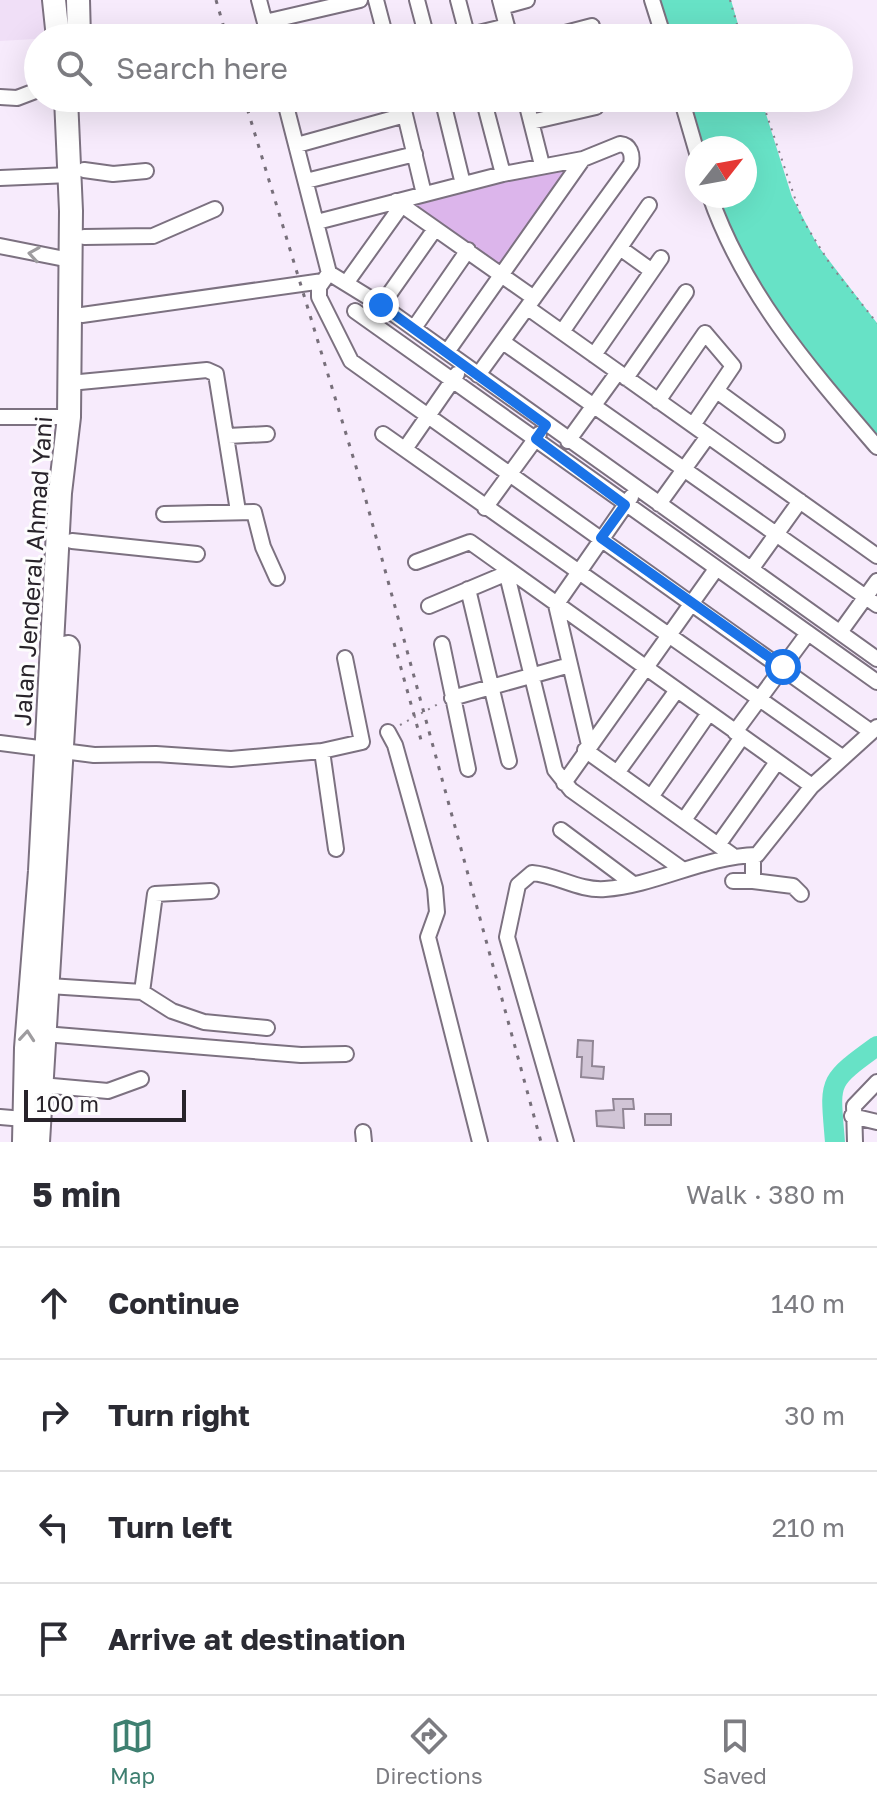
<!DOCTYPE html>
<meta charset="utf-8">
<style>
body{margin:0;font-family:"Golos Text",sans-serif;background:#f7f7f7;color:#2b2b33}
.compass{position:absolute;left:685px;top:136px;width:72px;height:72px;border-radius:50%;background:#fff;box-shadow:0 8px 32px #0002;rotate:59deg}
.scale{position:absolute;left:24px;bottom:20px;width:162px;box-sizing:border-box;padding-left:8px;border:4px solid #28232a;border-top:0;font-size:22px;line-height:28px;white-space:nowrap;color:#28232a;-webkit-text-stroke:6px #fdfdfd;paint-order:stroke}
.stop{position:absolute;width:24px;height:24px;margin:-18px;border:6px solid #1a73e8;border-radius:50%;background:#fff}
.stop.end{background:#1a73e8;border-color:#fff;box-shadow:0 2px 8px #0008}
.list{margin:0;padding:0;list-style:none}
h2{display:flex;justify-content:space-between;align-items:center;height:104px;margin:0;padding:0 32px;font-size:34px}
h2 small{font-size:26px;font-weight:400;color:#7c7c81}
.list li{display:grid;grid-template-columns:52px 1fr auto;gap:24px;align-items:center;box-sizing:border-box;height:112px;padding:0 32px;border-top:2px solid #e1e1e2}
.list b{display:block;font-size:30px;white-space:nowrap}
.list em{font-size:26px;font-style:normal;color:#7c7c81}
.icon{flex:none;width:44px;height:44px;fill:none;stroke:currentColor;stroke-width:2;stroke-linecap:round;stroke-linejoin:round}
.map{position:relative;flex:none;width:877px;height:1142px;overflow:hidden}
.search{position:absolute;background:#fff;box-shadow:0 8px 32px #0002;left:24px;right:24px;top:24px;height:88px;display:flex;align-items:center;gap:20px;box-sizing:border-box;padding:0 28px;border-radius:44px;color:#7c7c81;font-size:30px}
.sheet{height:552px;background:#fff}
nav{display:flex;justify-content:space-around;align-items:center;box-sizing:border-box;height:112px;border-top:2px solid #e1e1e2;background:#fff;font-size:22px;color:#7c7c81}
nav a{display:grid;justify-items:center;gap:4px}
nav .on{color:#3e7f70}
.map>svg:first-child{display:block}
.built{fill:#f0dff7}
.green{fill:#dcb5eb}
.water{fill:#67e2c6}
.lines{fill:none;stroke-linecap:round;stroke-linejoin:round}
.river{stroke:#67e2c6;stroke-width:20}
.building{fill:#d1c5d6;stroke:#918695;stroke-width:2}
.minor-casing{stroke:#7c7180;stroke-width:18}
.highway-casing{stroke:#7c7180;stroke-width:26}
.path{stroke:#887f8b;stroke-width:2;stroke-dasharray:2 6;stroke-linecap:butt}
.minor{stroke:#fff;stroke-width:14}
.highway{stroke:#fff;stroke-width:22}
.rail{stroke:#776f7a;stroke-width:3;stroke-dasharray:4 8;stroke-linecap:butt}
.oneway{stroke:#9e9c9f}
.route{stroke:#1a73e8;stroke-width:10}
.labels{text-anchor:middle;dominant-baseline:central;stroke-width:6;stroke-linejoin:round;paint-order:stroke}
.street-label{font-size:24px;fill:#28232a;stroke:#fdfdfd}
</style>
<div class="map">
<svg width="877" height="1142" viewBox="0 0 877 1142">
<rect width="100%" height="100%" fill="#f7ebfc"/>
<path class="built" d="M0 0H44L52 38 0 41Z"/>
<path class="green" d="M572 160 499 265 411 203Z"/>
<path class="water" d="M652 0H731L742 38H664Z
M681 98H761L792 197 818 246 877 323V449L771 318 710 196H745V148H697Z"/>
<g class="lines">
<path class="river" d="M835 1142C830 1080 826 1083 877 1046"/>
</g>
<path class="building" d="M578 1040 593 1041 592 1066 604 1067 603 1079 581 1077 582 1057H577Z
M613 1099H633L634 1109H623L624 1128 597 1126 596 1111 614 1110Z
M645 1114H671V1125H645Z"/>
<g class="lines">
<g class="minor-casing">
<path id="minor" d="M259 0 269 38
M376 0 386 38
M417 0 427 38
M458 0 468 38
M500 0 510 38
M652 0 664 38
M502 7 527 0
M265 22 360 0
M458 38 507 26
M546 38 592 26
M0 97 17 98 38 90
M284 98 329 273
M401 98 424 194
M442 98 463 184
M483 98 503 174
M525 98 542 165
M681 98 697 153
M286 106 313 98
M531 122 596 107
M297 145 405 115
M84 170 113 174 146 171
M0 178 70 175
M306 181 415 154
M710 196C744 294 811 370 877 447
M396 201 534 298
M317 222 503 174 583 159 620 144C630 145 633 154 631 164L478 375
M84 237 153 236 215 209
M0 246 70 260
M620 248 652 271
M347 282 402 205
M528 308 877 556
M378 310 435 229
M355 311 877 682
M82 315 323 281
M414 328 468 250
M562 332 649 205
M503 342 877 605
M447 352 583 159
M594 355 661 258
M626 378 686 292
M80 382 207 370 216 374 238 511
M717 391 777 435
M658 401 705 333 733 366 693 425
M0 417H69
M383 434 842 757
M228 436 267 434
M568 441 618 372
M405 449 457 374
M659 504 708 436
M485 508 539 434
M164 514 254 512 263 547 277 578
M72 541 197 554
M416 562 470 542 812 786
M752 568 800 501
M506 571 555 770 571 790 682 869
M468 589 509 761
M429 606 505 574
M841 631 877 581
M442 644 468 769
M452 698 570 665
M870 731 351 361 319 297V287L329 273 381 305 877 659
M388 732 395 745 435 888 437 912 428 937 480 1142
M735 732 808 633
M0 743 94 755 156 754 231 759 322 751 362 742 345 658
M589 745 556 605 631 497
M585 750 732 855
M322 751 336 849
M617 773 677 690
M564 783 716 569
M651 797 709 713
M684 820 742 737
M561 830 632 883
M718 845 777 762
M753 856V881L793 886 801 894
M733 881H753
M49 986 142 992 172 1011 204 1022 267 1028
M142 992 155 894 211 891
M44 1034 301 1055 346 1054
M41 1085 108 1091 141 1079
M852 1116 877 1122
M0 1117 24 1119
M363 1132 364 1142
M566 1142 507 937 518 885 532 873C557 875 579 891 605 889 657 885 704 856 757 855L812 786 877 727
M855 1142 854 1106 877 1082"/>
</g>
<g class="highway-casing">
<path id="highway" d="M54 0 58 38
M78 0 79 38
M24 1142 26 1048 40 871 60 493 69 417 71 211 66 98
M38 1142 68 647"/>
</g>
<path class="path" d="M730 0 741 38
M761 98 802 219 832 267 877 323
M400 725 440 703"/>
<use href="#minor" class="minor"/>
<use href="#highway" class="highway"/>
<path class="rail" d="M216 0 227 38
M244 98 364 493 541 1142
M394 643 421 740"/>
</g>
<defs><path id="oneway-chevron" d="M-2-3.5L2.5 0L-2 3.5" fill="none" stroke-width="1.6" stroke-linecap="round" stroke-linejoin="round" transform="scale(2)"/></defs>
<g class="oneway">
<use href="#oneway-chevron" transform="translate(34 254) rotate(-171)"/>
<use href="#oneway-chevron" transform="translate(27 1036) rotate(-85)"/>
</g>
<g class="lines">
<path class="route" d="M381 305 546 425 536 439 625 505 601 538 783 667"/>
</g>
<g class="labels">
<g class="street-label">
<text transform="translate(32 571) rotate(-86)">Jalan Jenderal Ahmad Yani</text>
</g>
</g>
</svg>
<svg class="compass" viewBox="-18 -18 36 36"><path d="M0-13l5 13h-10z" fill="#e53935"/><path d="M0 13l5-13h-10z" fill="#7c7c81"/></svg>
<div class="scale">100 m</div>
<div class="stop" style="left:783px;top:667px"></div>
<div class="stop end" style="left:381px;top:305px"></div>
<div class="search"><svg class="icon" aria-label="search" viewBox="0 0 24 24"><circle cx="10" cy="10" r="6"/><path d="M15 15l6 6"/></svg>Search here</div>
</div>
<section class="sheet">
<h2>5 min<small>Walk · 380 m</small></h2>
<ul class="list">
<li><svg class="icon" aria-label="ahead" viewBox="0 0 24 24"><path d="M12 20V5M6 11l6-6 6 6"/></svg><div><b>Continue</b></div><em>140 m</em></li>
<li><svg class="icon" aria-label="right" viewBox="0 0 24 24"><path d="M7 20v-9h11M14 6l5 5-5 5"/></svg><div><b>Turn right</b></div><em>30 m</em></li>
<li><svg class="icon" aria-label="left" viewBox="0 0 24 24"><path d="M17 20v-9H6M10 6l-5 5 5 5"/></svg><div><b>Turn left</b></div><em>210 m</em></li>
<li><svg class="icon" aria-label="arrive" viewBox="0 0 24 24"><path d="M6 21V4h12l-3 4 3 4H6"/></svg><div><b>Arrive at destination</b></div></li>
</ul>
</section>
<nav>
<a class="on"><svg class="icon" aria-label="map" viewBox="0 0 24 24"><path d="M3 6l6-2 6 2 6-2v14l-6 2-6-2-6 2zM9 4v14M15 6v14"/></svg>Map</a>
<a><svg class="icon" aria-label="directions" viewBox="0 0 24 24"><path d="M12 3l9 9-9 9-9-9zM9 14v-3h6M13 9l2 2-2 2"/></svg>Directions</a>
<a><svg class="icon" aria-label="saved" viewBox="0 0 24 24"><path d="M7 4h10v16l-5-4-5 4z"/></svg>Saved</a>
</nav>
